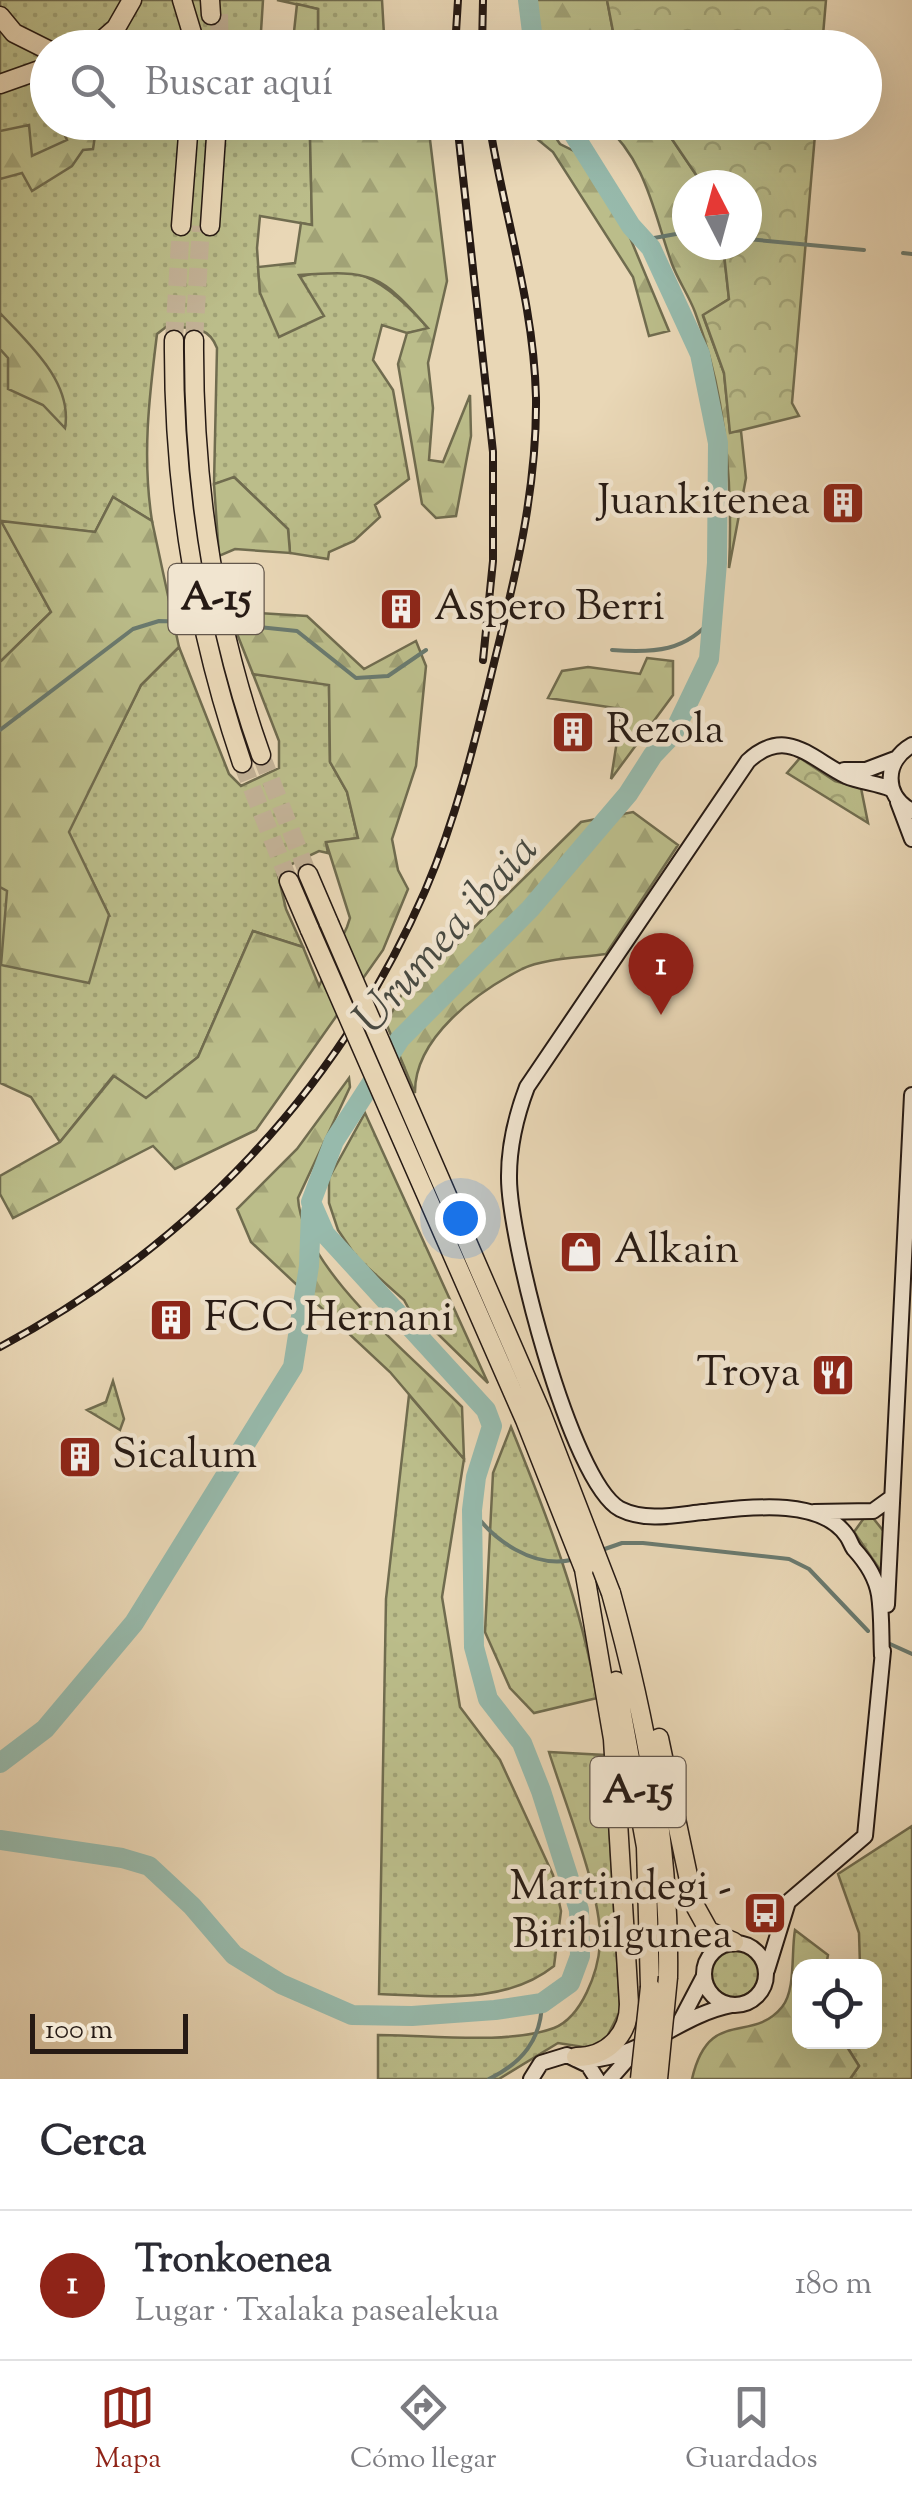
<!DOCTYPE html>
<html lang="es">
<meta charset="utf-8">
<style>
body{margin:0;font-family:"Sorts Mill Goudy",serif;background:#f7f7f7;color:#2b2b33}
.controls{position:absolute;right:30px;bottom:30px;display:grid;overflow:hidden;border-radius:20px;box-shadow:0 10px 40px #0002}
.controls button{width:90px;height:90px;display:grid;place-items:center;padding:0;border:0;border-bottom:2px solid #e1e1e2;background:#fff;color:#2b2b33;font:50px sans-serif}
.compass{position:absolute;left:672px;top:170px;width:90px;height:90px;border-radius:50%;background:#fff;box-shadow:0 10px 40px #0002;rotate:354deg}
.scale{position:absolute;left:30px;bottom:25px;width:158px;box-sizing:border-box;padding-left:10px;border:5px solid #261a14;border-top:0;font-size:28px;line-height:35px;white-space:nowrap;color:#261a14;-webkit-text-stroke:8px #f1e5d0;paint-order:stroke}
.you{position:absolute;left:460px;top:1218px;width:35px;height:35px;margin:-25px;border:8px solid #fff;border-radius:50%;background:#1a73e8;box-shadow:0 0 0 15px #1a73e833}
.badge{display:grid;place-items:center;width:65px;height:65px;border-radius:50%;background:#8f2418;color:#fff;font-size:32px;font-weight:700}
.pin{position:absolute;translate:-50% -82px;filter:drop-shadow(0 2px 5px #0008)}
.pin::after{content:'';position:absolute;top:52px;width:35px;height:30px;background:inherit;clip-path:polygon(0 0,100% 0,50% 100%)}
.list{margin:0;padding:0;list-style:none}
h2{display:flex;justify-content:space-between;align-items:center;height:130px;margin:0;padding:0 40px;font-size:42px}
h2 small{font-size:32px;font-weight:400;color:#7c7c81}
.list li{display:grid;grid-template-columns:65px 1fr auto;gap:30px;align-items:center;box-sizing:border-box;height:150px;padding:0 40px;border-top:2px solid #e1e1e2}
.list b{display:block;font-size:38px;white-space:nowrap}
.list p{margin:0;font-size:32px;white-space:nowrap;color:#7c7c81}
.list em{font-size:32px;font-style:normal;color:#7c7c81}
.icon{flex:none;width:55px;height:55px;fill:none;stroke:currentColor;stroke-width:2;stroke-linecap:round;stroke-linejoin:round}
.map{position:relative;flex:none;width:912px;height:2079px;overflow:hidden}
.search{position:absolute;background:#fff;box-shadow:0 10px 40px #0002;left:30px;right:30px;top:30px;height:110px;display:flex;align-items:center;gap:25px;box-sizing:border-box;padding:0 35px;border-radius:55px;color:#7c7c81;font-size:38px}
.sheet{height:280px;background:#fff}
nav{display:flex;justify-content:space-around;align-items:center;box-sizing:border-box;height:140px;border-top:2px solid #e1e1e2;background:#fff;font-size:28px;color:#7c7c81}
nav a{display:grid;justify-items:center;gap:5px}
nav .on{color:#8f2418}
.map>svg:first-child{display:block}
.grass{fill:url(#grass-dots);stroke:#706c4f;stroke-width:2.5}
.forest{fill:url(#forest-firs);stroke:#706c4f;stroke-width:2.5}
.park{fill:url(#park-crowns);stroke:#706c4f;stroke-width:2.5}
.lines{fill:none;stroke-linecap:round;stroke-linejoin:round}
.stream{stroke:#6a7a6f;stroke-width:4}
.river{stroke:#97baac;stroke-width:20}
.highway-tunnel{stroke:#c2b196;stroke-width:18;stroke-dasharray:18 9;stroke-linecap:butt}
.secondary-casing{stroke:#261a14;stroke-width:18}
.highway-casing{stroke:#261a14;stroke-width:21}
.secondary{stroke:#f1e5d0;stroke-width:14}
.highway{stroke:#e9d7b6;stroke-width:18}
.rail-casing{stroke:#261a14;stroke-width:8}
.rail{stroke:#f1e5d0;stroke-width:4;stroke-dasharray:11;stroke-linecap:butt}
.highway-bridge-casing{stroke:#261a14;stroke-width:21;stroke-linecap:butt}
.highway-bridge{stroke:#e9d7b6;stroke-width:18}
.labels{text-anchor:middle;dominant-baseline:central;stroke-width:9;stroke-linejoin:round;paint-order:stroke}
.shield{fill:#f1e5d0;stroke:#63574c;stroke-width:2.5}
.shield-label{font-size:40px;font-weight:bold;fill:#261a14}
.poi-label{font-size:42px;fill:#261a14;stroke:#f1e5d0;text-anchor:start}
.water-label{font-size:45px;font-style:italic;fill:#484a42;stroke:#f1e5d0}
</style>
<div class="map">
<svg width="912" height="2079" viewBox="0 0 912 2079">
<defs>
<pattern id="grass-dots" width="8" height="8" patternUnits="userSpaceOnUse" patternTransform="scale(2.5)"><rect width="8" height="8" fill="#bbbd8a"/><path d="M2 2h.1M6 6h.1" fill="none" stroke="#a1a276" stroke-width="1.8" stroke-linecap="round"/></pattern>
<pattern id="forest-firs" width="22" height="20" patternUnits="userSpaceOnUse" patternTransform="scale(2.5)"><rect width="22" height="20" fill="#bbbd8a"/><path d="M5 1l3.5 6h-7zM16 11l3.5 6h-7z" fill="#a1a276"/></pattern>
<pattern id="park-crowns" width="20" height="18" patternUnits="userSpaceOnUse" patternTransform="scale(2.5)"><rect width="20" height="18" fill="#bbbd8a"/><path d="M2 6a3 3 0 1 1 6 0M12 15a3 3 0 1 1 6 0" fill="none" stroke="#a1a276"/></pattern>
</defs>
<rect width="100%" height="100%" fill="#e9d7b6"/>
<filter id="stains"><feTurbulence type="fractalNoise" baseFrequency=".002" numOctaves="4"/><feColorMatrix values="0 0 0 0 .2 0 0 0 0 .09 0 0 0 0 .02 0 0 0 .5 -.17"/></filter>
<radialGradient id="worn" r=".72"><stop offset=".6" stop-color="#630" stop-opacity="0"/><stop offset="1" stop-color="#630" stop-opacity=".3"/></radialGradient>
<path class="grass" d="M0 0H263L260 47 48 48V122L268 123 270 130 310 136 312 225 260 216 257 248 260 293C341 255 371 265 429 329L407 333 382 325 373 360 393 390 409 479 375 505 380 517 354 541 329 552 328 559 290 553 288 529 235 478 214 484 217 348C208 324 188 328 166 327L157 334C149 398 142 457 152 521L113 497 95 532 2 522 51 612 0 662Z
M277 0H382L384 35 368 37V47H318V9Z
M179 647 229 774 241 786 279 768V741L253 674 329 684 330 762 347 792 358 838 326 843 328 853 319 851 277 871 286 909 303 947 253 931 198 1057 146 1099 113 1076 60 1142 31 1097 0 1083V887L109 915 68 832 141 685Z
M365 1113 488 1383 438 1334 415 1320 404 1300 357 1258 338 1230 329 1203V1178Z
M113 1381 124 1419 120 1430 87 1410 106 1402Z
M409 1395 464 1459 442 1597 460 1707 500 1760 553 1875 561 1911 554 1966C505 2005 439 1996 379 1994L386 1599Z
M511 1427C547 1516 581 1603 597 1698L534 1713 510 1688 485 1632 493 1473Z
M864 1518H873L885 1533 883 1574 854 1532Z
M549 1752 605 1755 620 2011 605 2041 590 2048 558 2043 499 2079H378V2035C428 2035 508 2045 554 2028 582 2017 598 1972 600 1944 603 1896 564 1801 549 1752Z
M912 1826V2079H850L859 2066 844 2042H874V1966H860L859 1933 838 1874Z
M712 1974a23 23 0 1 1 46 0a23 23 0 1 1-46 0Z"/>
<path class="forest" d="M607 0 616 47H542L531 0Z
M297 4 318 9V47H261L259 36 293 41Z
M59 123H97L93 149 83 150 72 166 32 191 22 173 0 179V131L29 125 32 156 67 140Z
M268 123H428L447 281 428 363 433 408 429 460 443 462 470 395 471 436 456 516 436 518 422 504 398 364 407 333 428 328C380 273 372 270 299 275L324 316 279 337 260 293 258 267 295 263 301 223 312 225 310 137 269 130Z
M527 123H546L560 144 580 154 626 228 669 331 649 336 633 277 553 152 531 134Z
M603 123H661L703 185H687V245H723L729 299 703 316 724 373 730 432 741 431 746 478 729 568C733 483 726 393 695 312 689 296 678 280 672 264 653 211 647 162 603 123Z
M0 313C28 343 73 382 65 428L43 405 8 389V358L0 349Z
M234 477 288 529 290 553 235 549 219 556 214 484Z
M113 497 152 521 179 647 141 685 69 832 109 915 89 983 1 965 7 891 0 887V662L51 612 1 521 95 532Z
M228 611 307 616 364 669 416 641 426 666 416 766 392 839 398 870 408 889 383 950 256 1130 175 1169 153 1146 13 1218 0 1194V1176L60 1142 114 1076 146 1098 198 1057 253 931 303 947 319 986 347 927 350 918 326 842 358 838 347 792 330 762 329 685 253 674Z
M647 658 673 661V695L611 779 622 709 548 698 562 671 588 667 640 674Z
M633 812 678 845 606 954C581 958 545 958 522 969 477 992 414 1038 415 1093L386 1023 417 967H434L581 822Z
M349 1078 350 1087 298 1198C302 1269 412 1356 462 1407L464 1459 390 1372 251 1242 237 1209 297 1149Z
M795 1930 828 1955 826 1966H800V2042H844L859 2066 850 2079H692C709 2006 751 2045 782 2007 796 1990 791 1952 795 1930Z"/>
<path class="park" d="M607 0H826L822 47H616Z
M661 123H816L792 403 799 416 730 433 724 373 703 315 729 299 723 245H747V185H703Z
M800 758 835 781 861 788 868 823 787 773Z"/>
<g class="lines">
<path class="stream" d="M747 239 864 250
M643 240 687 232
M903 253 912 254
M229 624 297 631 356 678 388 676 426 650
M612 650C654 653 686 652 714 617
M0 730 133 629 159 621 195 622
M472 1510C494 1541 533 1568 571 1560
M599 1551 622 1543H643L789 1559 809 1569 868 1631
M890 1644 912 1654
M489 2079C522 2063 541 2040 542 2003"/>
<path class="river" d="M528 0 534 48
M0 1763 45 1729 134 1623 293 1367 309 1266 311 1211
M0 1840 122 1858 149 1866 192 1906 234 1955 281 1984 352 2015 412 2016 495 2010 542 2003 570 1983 580 1956 579 1910 541 1791 522 1743 488 1699 474 1647 472 1510 476 1477 492 1426 486 1410 325 1234 311 1202 334 1141 400 1039 530 909 628 794 653 755 673 734 709 659 717 563 718 443 700 354 651 248 631 226 566 122"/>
<path class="highway-tunnel" d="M219 14 220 48
M174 340 181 226
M194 340 201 226
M261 755 308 874
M242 763 289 881"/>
<g class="secondary-casing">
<path id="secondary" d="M912 745C884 761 883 795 912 811
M844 770H866L895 759
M898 802 912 839
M814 1512 873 1511 891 1498
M887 1605 912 1095
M882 1656C881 1636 882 1615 879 1595 876 1577 866 1562 854 1549 851 1545 850 1540 847 1536 820 1496 743 1508 703 1512 676 1515 646 1522 620 1509 570 1481 508 1235 509 1176 509 1144 516 1116 527 1087L748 761C786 726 810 758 846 776 860 782 877 783 891 789
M704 1974a31 31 0 1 1 62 0a31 31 0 1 1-62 0Z
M767 1970 788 1902 865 1836 883 1651
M681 2020 703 1978
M590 2060C644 2056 680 2015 732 2005
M531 2079 541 2063 567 2055 588 2065 597 2079
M610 2079 632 2054"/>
</g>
<g class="highway-casing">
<path id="highway" d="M182 0 192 33
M210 0 211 15
M0 16 14 33 48 50
M93 48 116 28 132 0
M0 84 48 67
M181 226 189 122
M210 226 217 122
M174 340C173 486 195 625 242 763
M194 340C193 483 213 620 261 755
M308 874 329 923
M289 881 310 930
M611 1593C646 1720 670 1845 668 1977
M616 1681 646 1847 650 1987
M659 1738 694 1904 709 1931 734 1942
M576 2057C607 2057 629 2035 629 2004L613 1739 584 1569"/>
</g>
<use href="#secondary" class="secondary"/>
<use href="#highway" class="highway"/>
<g class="rail-casing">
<path id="rail" d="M455 48 458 0
M482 48 483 0
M457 122 493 452V561L483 660
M0 1347C191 1245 338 1090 425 891 456 819 475 742 493 667 515 578 537 491 536 398 534 304 504 215 489 122"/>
</g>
<use href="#rail" class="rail"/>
<g class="highway-bridge-casing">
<path id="highway-bridge" d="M329 923 541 1412 611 1593
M310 930 525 1420 584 1569
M640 2079 650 1987
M658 2079 668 1977"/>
</g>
<use href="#highway-bridge" class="highway-bridge"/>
</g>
<defs>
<g id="building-square" transform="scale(2.25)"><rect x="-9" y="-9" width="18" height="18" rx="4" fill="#8f2418" stroke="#f1e5d0"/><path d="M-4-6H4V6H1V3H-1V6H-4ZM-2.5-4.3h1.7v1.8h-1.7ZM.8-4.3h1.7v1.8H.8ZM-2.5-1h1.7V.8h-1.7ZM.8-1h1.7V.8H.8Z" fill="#fff"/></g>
<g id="shop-square" transform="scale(2.25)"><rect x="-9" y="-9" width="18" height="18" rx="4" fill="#8f2418" stroke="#f1e5d0"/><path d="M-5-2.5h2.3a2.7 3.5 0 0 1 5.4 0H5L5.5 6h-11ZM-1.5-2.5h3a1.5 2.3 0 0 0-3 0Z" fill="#fff"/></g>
<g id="restaurant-square" transform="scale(2.25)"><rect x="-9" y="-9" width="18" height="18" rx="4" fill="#8f2418" stroke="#f1e5d0"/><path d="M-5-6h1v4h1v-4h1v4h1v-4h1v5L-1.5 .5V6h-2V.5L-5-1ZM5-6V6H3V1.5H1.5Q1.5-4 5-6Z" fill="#fff"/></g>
<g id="bus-square" transform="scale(2.25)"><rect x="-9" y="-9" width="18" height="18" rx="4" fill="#8f2418" stroke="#f1e5d0"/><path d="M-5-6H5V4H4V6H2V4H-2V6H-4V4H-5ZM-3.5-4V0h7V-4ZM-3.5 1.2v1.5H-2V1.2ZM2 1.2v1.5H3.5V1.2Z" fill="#fff"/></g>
</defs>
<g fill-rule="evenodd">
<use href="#building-square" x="843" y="503"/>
<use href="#building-square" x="401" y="609"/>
<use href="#building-square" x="573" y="732"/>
<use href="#shop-square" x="581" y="1252"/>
<use href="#building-square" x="171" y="1320"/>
<use href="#restaurant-square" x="833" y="1375"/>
<use href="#building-square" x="80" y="1457"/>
<use href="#bus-square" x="765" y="1913"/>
</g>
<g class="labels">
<g class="shield">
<rect x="168.5" y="564" width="95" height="70" rx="8"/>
<rect x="590.5" y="1757" width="95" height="70" rx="8"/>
</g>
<g class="shield-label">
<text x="216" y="599">A-15</text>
<text x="638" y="1792">A-15</text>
</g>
<g class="poi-label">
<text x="810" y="503" text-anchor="end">Juankitenea</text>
<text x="434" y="609">Aspero Berri</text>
<text x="606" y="732">Rezola</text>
<text x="614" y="1252">Alkain</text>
<text x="204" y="1320">FCC Hernani</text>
<text x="800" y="1375" text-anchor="end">Troya</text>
<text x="112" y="1457">Sicalum</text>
<text x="732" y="1889" text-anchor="end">Martindegi -<tspan x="732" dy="48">Biribilgunea</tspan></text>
</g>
<g class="water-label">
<text transform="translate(448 936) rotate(-48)">Urumea ibaia</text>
</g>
</g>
<rect width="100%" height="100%" filter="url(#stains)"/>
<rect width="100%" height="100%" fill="url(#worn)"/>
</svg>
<div class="controls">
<button><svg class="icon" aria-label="locate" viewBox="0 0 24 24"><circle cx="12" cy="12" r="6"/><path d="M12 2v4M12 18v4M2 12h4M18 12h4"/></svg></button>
</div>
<svg class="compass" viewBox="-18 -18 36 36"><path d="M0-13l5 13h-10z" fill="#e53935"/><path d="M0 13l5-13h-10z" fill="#7c7c81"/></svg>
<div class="scale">100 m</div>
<div class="you"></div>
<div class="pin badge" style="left:661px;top:1015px">1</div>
<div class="search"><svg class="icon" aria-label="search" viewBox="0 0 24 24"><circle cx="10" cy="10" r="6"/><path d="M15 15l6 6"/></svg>Buscar aquí</div>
</div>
<section class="sheet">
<h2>Cerca<small></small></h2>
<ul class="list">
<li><span class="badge">1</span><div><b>Tronkoenea</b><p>Lugar · Txalaka pasealekua</p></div><em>180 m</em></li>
</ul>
</section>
<nav>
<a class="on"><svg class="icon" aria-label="map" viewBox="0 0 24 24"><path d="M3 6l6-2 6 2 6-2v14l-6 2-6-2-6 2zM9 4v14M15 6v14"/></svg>Mapa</a>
<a><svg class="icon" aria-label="directions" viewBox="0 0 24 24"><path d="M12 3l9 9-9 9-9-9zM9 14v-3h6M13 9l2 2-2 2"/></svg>Cómo llegar</a>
<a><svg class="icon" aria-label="saved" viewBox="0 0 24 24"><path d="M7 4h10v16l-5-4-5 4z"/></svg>Guardados</a>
</nav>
